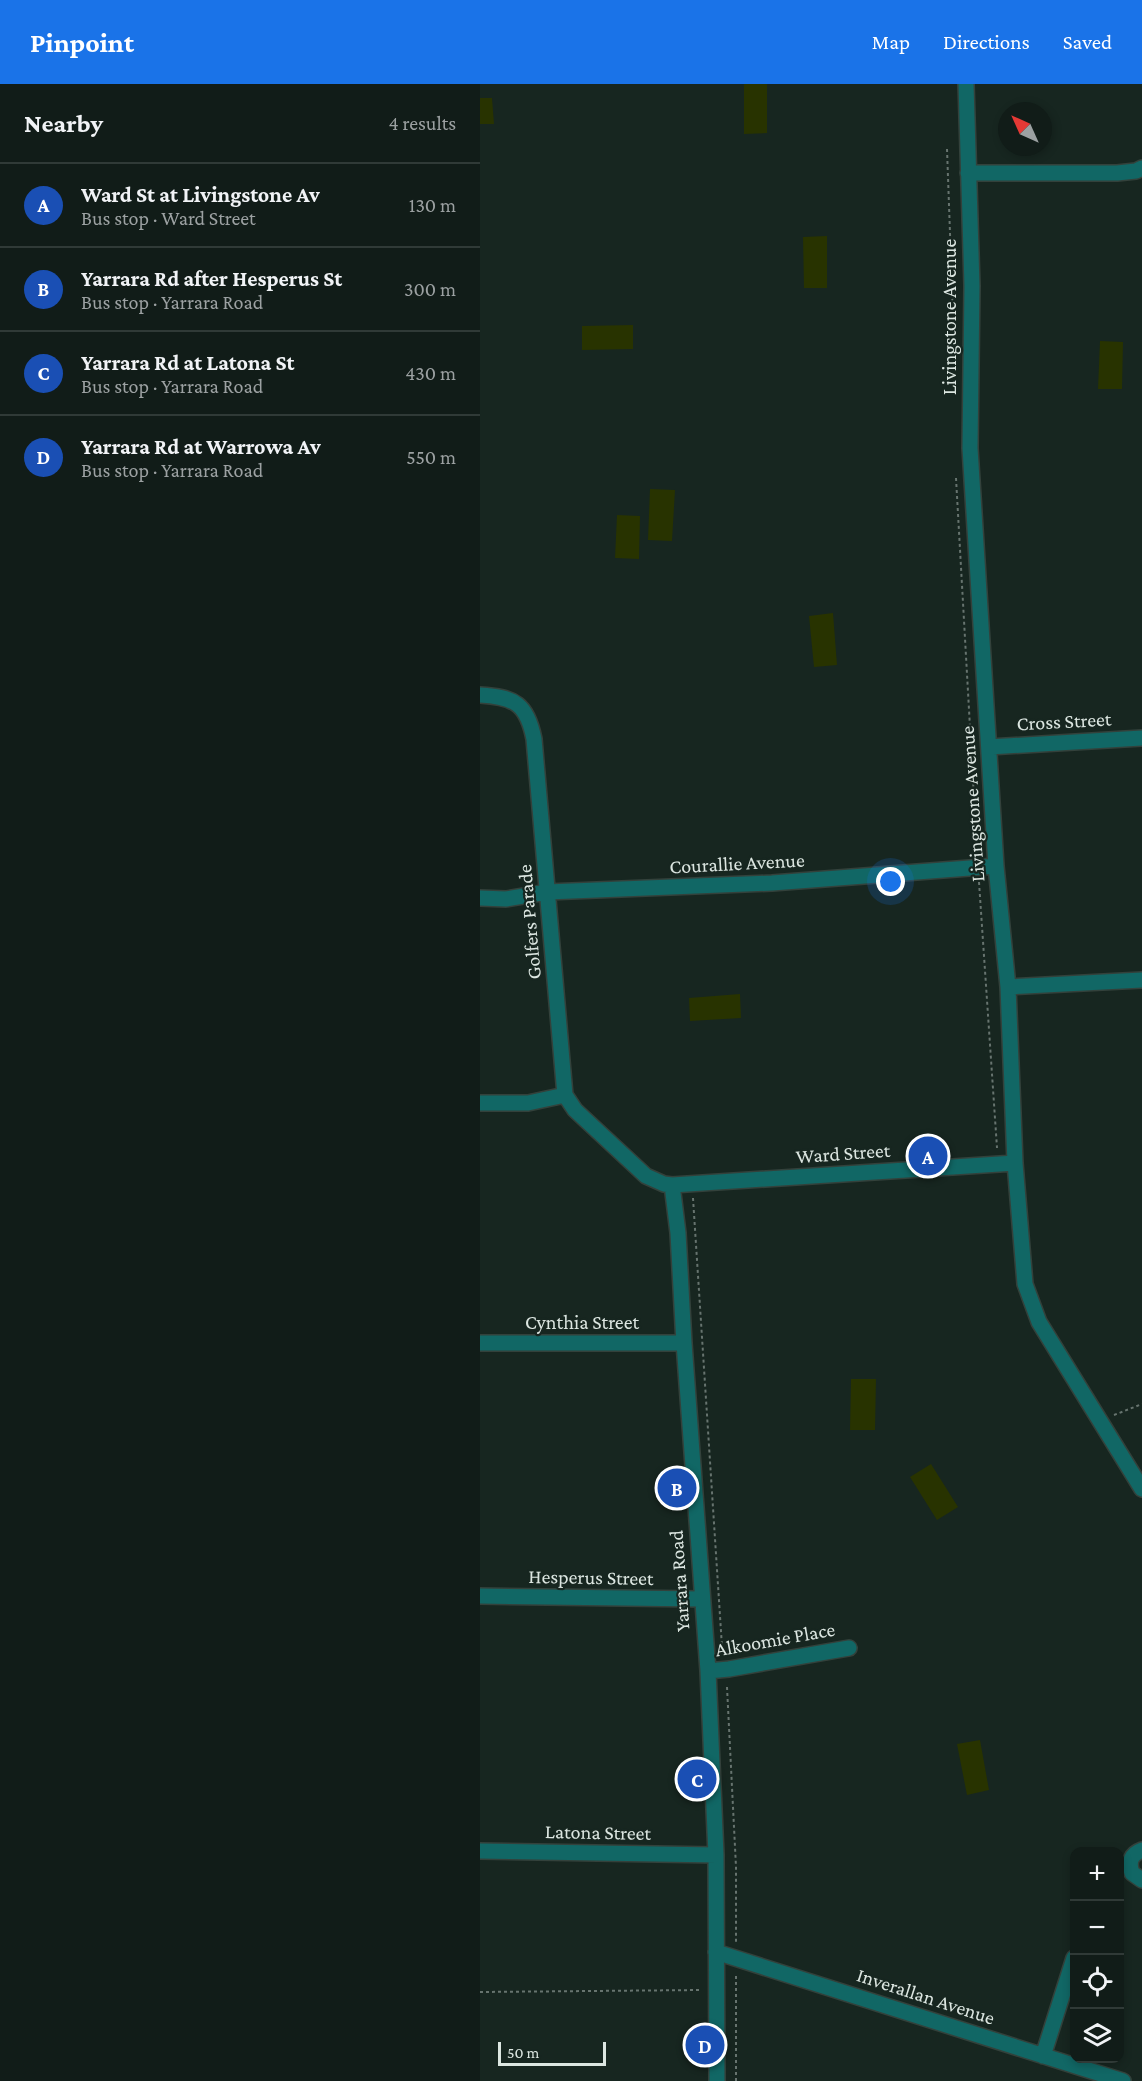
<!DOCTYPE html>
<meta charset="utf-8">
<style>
body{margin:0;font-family:"Crimson Pro",serif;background:#1a2521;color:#f1f3f6}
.controls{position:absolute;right:18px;bottom:18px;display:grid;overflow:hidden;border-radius:12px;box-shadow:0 3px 9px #0003}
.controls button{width:54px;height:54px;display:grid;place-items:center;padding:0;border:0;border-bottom:2px solid #303a37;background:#111c18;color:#f1f3f6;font:30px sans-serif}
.compass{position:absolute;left:518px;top:18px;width:54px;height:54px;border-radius:50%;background:#111c18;box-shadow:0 3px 9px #0003;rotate:315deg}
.scale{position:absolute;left:18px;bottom:15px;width:108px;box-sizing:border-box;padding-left:6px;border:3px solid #dce6e1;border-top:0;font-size:16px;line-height:21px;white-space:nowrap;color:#dce6e1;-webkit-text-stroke:4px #172620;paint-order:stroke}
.you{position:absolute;left:411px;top:798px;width:21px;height:21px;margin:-15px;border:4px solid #fff;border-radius:50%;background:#1a73e8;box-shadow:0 0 0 9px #1a73e833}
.badge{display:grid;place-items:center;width:39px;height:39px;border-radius:50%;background:#1a73e8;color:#fff;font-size:20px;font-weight:700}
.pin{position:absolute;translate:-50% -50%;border:3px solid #fff;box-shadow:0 2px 6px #0006}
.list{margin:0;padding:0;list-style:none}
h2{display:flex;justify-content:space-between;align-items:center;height:78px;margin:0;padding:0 24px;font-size:26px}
h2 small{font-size:20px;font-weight:400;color:#9ca1a2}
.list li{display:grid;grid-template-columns:39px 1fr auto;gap:18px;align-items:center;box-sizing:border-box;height:84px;padding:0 24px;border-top:2px solid #303a37}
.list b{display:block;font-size:22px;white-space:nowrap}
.list p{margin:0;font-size:20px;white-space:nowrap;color:#9ca1a2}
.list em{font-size:20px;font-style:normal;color:#9ca1a2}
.icon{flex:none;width:33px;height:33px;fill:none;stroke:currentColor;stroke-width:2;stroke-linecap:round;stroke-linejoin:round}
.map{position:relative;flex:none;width:662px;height:1997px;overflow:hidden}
header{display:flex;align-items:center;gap:36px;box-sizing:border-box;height:84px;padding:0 30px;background:#1a73e8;color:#fff}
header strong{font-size:28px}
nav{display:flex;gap:33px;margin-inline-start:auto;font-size:21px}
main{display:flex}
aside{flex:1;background:#111c18}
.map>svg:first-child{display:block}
.green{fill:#283300}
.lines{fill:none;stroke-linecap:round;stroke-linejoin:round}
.minor-casing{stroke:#33413b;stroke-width:18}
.path{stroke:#67746f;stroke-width:2;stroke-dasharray:3 3;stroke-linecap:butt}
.minor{stroke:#116765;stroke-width:15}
.labels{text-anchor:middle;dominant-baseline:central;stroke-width:4.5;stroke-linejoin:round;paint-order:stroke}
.street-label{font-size:20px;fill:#dce6e1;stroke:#172620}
</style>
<header>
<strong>Pinpoint</strong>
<nav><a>Map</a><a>Directions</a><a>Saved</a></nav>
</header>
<main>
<aside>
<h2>Nearby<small>4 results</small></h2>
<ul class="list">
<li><span class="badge" style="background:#1a4fb4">A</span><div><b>Ward St at Livingstone Av</b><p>Bus stop · Ward Street</p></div><em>130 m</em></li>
<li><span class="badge" style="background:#1a4fb4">B</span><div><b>Yarrara Rd after Hesperus St</b><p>Bus stop · Yarrara Road</p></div><em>300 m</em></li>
<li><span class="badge" style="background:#1a4fb4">C</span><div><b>Yarrara Rd at Latona St</b><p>Bus stop · Yarrara Road</p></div><em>430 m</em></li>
<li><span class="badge" style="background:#1a4fb4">D</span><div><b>Yarrara Rd at Warrowa Av</b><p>Bus stop · Yarrara Road</p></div><em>550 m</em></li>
</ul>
</aside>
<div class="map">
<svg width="662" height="1997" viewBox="0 0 662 1997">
<rect width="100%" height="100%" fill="#172620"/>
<path class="green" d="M264 0H287V49L264 50Z
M0 14H12L14 40H0Z
M347 152V204H324L323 153Z
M153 241V265L102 266V242Z
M620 257 643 258 642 305H618Z
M170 405 195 406 192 457 168 456Z
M137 431 160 432 159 475 135 474Z
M353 529 357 581 334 583 329 532Z
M260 910 261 934 210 937 209 914Z
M371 1295H396L395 1346H370Z
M451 1380 478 1423 457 1436 430 1393Z
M500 1656 509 1706 487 1711 477 1660Z"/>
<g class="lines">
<g class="minor-casing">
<path id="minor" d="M486 0 492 202 490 364 516 782 528 903 535 1079 545 1200 559 1238 662 1405
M488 89H637L656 87 662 84
M0 611C35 613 47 620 54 655L85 1011 95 1026 166 1092 184 1100 192 1101 535 1079
M509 663 662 654
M0 814 26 815 67 808 292 799 516 782
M528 903 662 896
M0 1019H48L85 1011
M192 1101 198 1149 204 1259 228 1587 236 1771 237 1997
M0 1259H204
M0 1512 221 1515
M228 1587 249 1585 369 1564
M662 1766C651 1770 648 1778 652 1789L662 1796
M0 1767 236 1771
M236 1868 643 1997
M563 1972 594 1874"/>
</g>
<path class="path" d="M467 65 474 261 476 268
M476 394 497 768
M499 798 517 1064
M213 1114 242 1563
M634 1331 662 1320
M247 1603 256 1783V1858
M0 1908 222 1906
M256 1997V1891"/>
<use href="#minor" class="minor"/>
</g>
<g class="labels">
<g class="street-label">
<text transform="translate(469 233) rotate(-90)">Livingstone Avenue</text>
<text transform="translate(584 637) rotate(-3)">Cross Street</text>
<text transform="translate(492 720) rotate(-94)">Livingstone Avenue</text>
<text transform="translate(257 779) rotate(-3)">Courallie Avenue</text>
<text transform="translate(49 838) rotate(-95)">Golfers Parade</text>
<text transform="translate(363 1069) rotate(-4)">Ward Street</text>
<text x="102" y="1238">Cynthia Street</text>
<text transform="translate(111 1493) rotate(1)">Hesperus Street</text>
<text transform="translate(199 1497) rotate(-94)">Yarrara Road</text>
<text transform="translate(295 1555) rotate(-10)">Alkoomie Place</text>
<text transform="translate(118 1748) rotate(1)">Latona Street</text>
<text transform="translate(446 1912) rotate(18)">Inverallan Avenue</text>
</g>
</g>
</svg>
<div class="controls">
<button>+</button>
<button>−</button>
<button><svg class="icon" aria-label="locate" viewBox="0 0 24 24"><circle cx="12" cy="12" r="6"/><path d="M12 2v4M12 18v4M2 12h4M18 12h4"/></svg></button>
<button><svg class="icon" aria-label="layers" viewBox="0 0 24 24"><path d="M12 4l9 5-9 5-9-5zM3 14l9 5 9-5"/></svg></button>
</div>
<svg class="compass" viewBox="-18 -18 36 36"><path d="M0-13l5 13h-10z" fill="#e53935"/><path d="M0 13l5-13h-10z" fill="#9ca1a2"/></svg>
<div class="scale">50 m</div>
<div class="you"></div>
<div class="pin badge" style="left:448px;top:1072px;background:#1a4fb4">A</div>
<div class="pin badge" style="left:197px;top:1404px;background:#1a4fb4">B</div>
<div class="pin badge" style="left:217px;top:1695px;background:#1a4fb4">C</div>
<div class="pin badge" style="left:225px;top:1961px;background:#1a4fb4">D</div>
</div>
</main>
